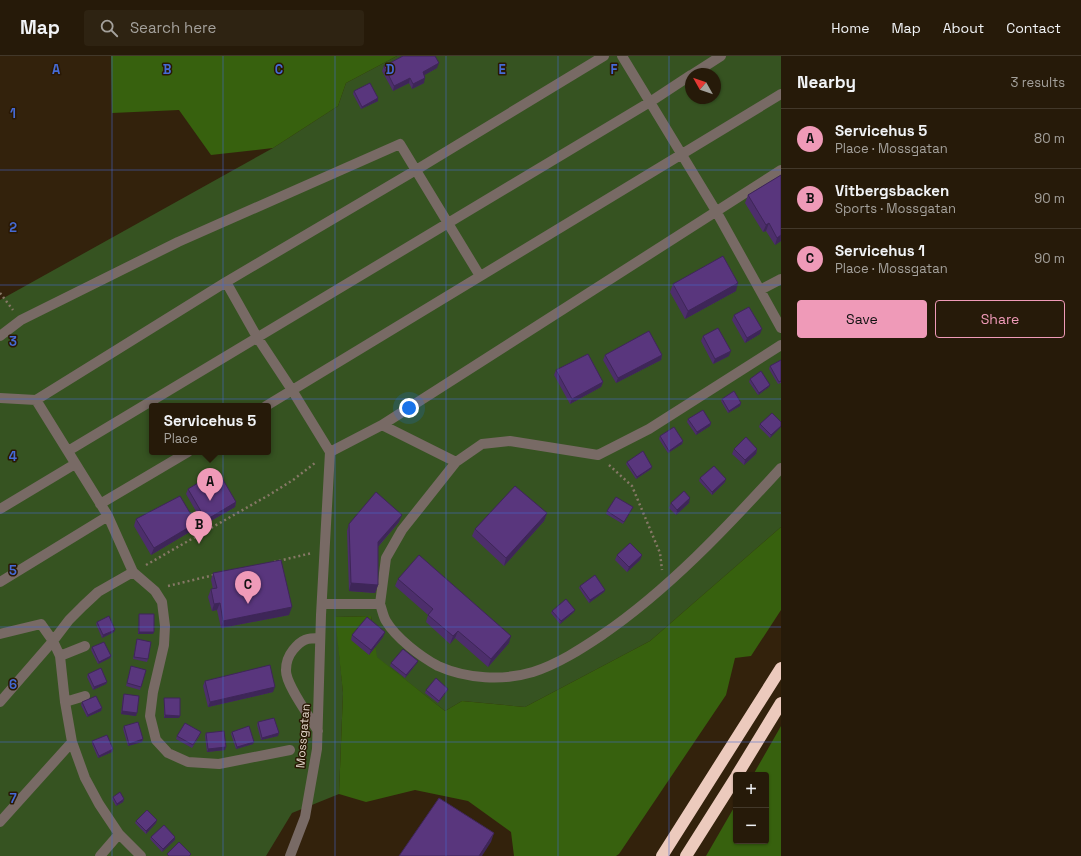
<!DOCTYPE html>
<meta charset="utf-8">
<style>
body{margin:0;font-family:"Space Grotesk",sans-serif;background:#2e2312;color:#f1f3f6}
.controls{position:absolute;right:12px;bottom:12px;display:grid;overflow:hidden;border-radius:4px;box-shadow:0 1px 3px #0004}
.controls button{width:36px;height:36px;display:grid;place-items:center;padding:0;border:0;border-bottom:1px solid #42382a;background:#261a09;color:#f1f3f6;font:20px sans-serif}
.compass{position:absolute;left:685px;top:12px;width:36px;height:36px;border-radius:50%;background:#261a09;box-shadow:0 1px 3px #0004;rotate:310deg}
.you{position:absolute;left:409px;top:352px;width:14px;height:14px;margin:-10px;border:3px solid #fff;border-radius:50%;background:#1a73e8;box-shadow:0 0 0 6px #1a73e833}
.badge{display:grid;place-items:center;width:26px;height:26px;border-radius:50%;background:#ef9ab8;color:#111;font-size:13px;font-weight:700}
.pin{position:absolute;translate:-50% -33px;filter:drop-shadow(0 1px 2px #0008)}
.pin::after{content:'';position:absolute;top:21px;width:14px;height:12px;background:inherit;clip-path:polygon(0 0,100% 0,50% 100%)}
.popup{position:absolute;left:149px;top:347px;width:122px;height:52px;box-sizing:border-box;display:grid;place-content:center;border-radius:4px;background:#261a09;filter:drop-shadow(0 1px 3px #0005);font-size:13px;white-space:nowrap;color:#a4a19c}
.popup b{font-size:15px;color:#f1f3f6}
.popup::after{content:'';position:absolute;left:50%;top:100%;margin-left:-8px;border:8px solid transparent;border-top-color:#261a09}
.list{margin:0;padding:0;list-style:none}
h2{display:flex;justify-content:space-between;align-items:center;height:52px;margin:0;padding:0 16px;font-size:17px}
h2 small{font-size:13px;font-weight:400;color:#a4a19c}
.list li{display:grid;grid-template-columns:26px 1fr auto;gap:12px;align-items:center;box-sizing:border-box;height:60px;padding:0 16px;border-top:1px solid #42382a}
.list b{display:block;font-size:15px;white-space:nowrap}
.list p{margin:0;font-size:13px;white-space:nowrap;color:#a4a19c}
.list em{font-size:13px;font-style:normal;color:#a4a19c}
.actions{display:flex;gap:8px;padding:12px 16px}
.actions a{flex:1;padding:9px 0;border:1px solid #ef9ab8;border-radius:4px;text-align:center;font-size:14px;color:#ef9ab8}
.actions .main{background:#ef9ab8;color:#111}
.icon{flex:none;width:22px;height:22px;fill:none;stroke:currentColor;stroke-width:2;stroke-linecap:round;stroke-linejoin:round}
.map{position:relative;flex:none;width:781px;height:800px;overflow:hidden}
header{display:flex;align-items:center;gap:24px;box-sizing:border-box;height:56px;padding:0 20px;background:#261a09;border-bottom:1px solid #42382a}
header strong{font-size:19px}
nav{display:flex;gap:22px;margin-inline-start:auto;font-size:14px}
.search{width:280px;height:36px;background:#2e2312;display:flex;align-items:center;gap:10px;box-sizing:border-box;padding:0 14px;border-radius:4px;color:#a4a19c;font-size:15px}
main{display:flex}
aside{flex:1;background:#261a09}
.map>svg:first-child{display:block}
.green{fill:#365321;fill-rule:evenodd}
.forest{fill:#37610e}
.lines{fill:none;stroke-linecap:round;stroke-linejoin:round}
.path{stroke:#867866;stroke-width:2.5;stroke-dasharray:2 3;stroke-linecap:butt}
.minor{stroke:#786a65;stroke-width:10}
.highway{stroke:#eccabd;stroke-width:12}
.wall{fill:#4d2e6c}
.shaded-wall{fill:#3e2658}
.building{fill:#59367d;stroke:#3e2658}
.grid{fill:none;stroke:#456ad5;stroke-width:1;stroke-opacity:0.55}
.labels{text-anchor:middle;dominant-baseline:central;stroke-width:3;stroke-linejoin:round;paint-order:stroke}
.street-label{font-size:12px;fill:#e3d8cb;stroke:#291804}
.grid-label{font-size:13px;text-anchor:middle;font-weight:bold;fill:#456ad5;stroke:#291804;stroke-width:3;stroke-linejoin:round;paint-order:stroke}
</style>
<header>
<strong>Map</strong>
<div class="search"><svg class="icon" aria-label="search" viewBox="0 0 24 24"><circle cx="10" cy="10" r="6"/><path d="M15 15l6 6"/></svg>Search here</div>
<nav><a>Home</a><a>Map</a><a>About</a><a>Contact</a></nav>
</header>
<main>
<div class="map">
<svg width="781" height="800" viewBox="0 0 781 800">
<rect width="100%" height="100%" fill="#33220c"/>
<path class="green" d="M397 0H781V471L650 585 525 651 462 645 445 655 376 601 371 560 336 561 343 637 339 738 292 757 266 800H0V244L273 92 338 50 346 27ZM691 18H715V42H691ZM152 350H268V396H152Z"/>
<path class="forest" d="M111 0H397L346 27 338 50 273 92 211 99 179 54 112 57Z
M781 471V554L751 600 735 602 726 639 619 798 616 800H514L511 776 468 745 415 734 366 746 339 738 343 637 335 561 371 560 377 601 445 655 462 645 525 651 650 585Z
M781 670V800H706L736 748V785H766V719H753Z"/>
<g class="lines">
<path class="path" d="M0 237 13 254
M609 409 632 430 660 497 662 514
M274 506 312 497
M146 509 269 439 293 424 315 407
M168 530 214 519"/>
<path class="minor" d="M622 0 716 155 781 272
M693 18 721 0
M226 226 257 281 292 334 330 396 321 559 317 693 305 761 290 800
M760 234 781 223
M0 280 21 264 178 186 400 88 480 220
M0 342 36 344 226 226 416 114 604 0
M36 344 108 460 133 516 155 535 162 546 165 570 164 589 153 636 150 660 156 684 168 697 188 706 219 708 290 694
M266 350 781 38
M382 369 456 406 482 388 510 385 598 399 649 373 781 289
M68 395 650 46 691 19
M330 396 382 369 781 114
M100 448 188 396
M0 453 75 408
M0 526 108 460
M323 548H380C382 553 383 560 386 565 396 582 421 601 438 610 467 623 503 625 533 616 558 608 581 593 602 579 668 534 727 471 781 412
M380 548 386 502 402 474 456 406
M0 578 41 568 53 585 60 600 65 646 72 686 85 722 99 748 119 778 141 800
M60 600 85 590
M0 646 53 585 69 564 83 550 98 536 133 516
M65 646 85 640
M318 675C310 661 285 628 286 614 286 607 289 599 293 594 302 583 307 582 320 582
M0 766 72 686
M100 800 119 778"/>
<path class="highway" d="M737 719 781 647
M662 800 781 612
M686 800 736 721"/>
</g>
<path class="wall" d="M384 10 437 12 424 19V27L412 33 409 27 393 35 382 15Z
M354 35 378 42V45L361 53 353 38Z
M781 119V185L775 189 766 175 763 176 745 147 748 139Z
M673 228 736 235 685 263 670 236Z
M734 259 760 278 745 287 732 264Z
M703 280 729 300 713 308 701 285Z
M605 299H662L661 304 616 327 603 304Z
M781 304V327L778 328 769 313 770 310Z
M556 314 603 326 601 331 570 348 554 319Z
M750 323 769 331 758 339 749 326Z
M722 343 741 347 740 350 728 357 721 345Z
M688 363 711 367 710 370 696 379 687 366Z
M781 366 770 382 759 371 760 368Z
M660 380 683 385 682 388 668 397 659 383Z
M734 393H757L756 398 744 409 732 398Z
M627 406 651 413 636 423 626 408Z
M700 422 725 426 712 439 699 425Z
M188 433 236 446 235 451 204 469 186 438Z
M671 447H689L676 459 669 452Z
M633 451 623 468 606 458 607 455Z
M547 457 544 465 504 510 472 480 475 473Z
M136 463 196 467 193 474 151 499 134 470Z
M399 466 378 491V529L375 537 349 535 347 475 349 468Z
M617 499H642L640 504 627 516 615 504Z
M213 517 289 559 221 572 217 554 212 555 208 541 211 533H213L211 524Z
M398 523 509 587 488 611 455 582 450 588 426 566 428 559 395 530Z
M580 530 605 534 604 536 589 547 579 532Z
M552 555 574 556 560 568 551 557Z
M139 558 153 578H138L139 561Z
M97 566 114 576 102 582 96 568Z
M385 576 383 581 369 599 351 584 352 579Z
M137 583 148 603 147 606 133 603Z
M92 591 111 600 110 602 98 608 91 594Z
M391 607H417L405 622 390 610Z
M131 610 146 614 140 634 126 630Z
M88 618 107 626 106 628 93 634 87 621Z
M205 625 273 636 208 651 203 630Z
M448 633 447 635 438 647 425 637 426 634Z
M124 638 136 660 121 658 123 640Z
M164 642 179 662H164Z
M82 646 102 652 101 655 87 661 81 649Z
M258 666 278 680 261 684 257 669Z
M124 670 143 683 142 686 128 690 123 673Z
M232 676 253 688 236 693 231 678Z
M206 677 225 694 207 696 205 680Z
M200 679 192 692 176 683 177 680Z
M92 685 113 693 112 696 98 702 92 688Z
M113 741 124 743 123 746 116 750 112 743Z
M136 765 156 767 146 778 135 767Z
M151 781H175V784L162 796 150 783Z"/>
<path class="shaded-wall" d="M439 7 437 12 421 21 423 16Z
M410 22 409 27 393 35 394 30Z
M425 22 424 27 412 33 413 28Z
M378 42V45L361 53 362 51Z
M769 167 766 175 763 176 766 169Z
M781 179V185L775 189 777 182Z
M738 227 736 235 685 263 688 255Z
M762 273 760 278 745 287 747 282Z
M731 295 729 300 713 308 715 303Z
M662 299 661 304 616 327 618 322Z
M603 326 601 331 570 348 572 343Z
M770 329 769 331 758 339 759 337Z
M741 347 740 350 728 357 729 355Z
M711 367 710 370 696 379 697 376Z
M781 370V371L770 382 771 379Z
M683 385 682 388 668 397 669 395Z
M757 393 756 398 744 409 745 404Z
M652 411 651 413 636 423 637 421Z
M726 423 725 426 712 439V436Z
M690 442 689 447 676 459 677 454Z
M236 446 235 451 204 469 206 464Z
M547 457 544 465 504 510 506 502Z
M402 459 399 466 375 494 378 486Z
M196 467 193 474 151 499 154 492Z
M642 499 640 504 627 516 629 511Z
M351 527 378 529 375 537 349 535Z
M605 534 604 536 589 547 590 544Z
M220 547 217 554 212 555 214 548Z
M292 551 289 559 221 572 223 565Z
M575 554 574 556 560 568 561 565Z
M115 574 114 576 102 582 103 579Z
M458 575 455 582 450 588 453 580Z
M139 576H154L153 578H138Z
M385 576 383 581 369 599 371 594Z
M511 580 509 587 488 611 491 603Z
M111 600 110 602 98 608 99 606Z
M418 605 417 607 405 622 406 619Z
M107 626 106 628 93 634 94 631Z
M275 631 273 636 208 651 210 646Z
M102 652 101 655 87 661 88 659Z
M122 655 137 657 136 660 121 658Z
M165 659 180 660 179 662H164Z
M279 677 278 680 261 684 262 682Z
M143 683 142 686 128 690 129 688Z
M254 686 253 688 236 693 237 691Z
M226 691 225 694 207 696 208 693Z
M113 693 112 696 98 702 99 700Z
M124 743 123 746 116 750 117 748Z
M157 764 156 767 146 778V775Z
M494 777 491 786 482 800H479Z
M175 781V784L162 796 163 793Z"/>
<path class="building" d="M403 0H435L439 7 423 16 425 22 413 28 410 22 394 30 384 10Z
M370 27 378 42 362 51 354 35Z
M781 119V179L777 182 769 167 766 169 748 139Z
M723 200 738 227 688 255 673 228Z
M749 251 762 273 747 282 734 259Z
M718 272 731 295 715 303 703 280Z
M649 275 662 299 618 322 605 299Z
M588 298 603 326 572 343 556 314Z
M781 304V325L779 326 770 310Z
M761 315 770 329 759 337 750 323Z
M734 335 741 347 729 355 722 343Z
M703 354 711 367 697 376 688 363Z
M772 357 781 366V370L771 379 760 368Z
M674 371 683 385 669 395 660 380Z
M746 381 757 393 745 404 734 393Z
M643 395 652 411 637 421 627 406Z
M714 410 726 423 712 436 700 422Z
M218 415 236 446 206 464 188 433Z
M515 430 547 457 506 502 475 473Z
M684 435 690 442 677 454 671 447Z
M376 436 402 459 378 486V529L351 527 349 468Z
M180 440 196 467 154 492 136 463Z
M616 441 633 451 624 466 607 455Z
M630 487 642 499 629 511 617 499Z
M419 499 511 580 491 603 458 575 453 580 428 559 433 553 398 523Z
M281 504 292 551 223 565 220 547 214 548 211 533 217 532 213 517Z
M595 519 605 534 590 544 580 530Z
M566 543 575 554 561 565 552 555Z
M139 558H154V576H139Z
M109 560 115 574 103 579 97 566Z
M367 561 385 576 371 594 352 579Z
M137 583 151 586 148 603 134 601Z
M104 586 111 600 99 606 92 591Z
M403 593 418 605 406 619 391 607Z
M270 609 275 631 210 646 205 625Z
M131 610 146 614 141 631 127 627Z
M101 612 107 626 94 631 88 618Z
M436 622 448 633 439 645 426 634Z
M124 638 139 640 137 657 122 655Z
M96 640 102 652 88 659 82 646Z
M164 642H180V660L165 659Z
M274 662 279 677 262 682 258 666Z
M138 666 143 683 129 688 124 670Z
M185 667 201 676 193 689 177 680Z
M249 670 254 686 237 691 232 676Z
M224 675 226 691 208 693 206 677Z
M107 679 113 693 99 700 92 685Z
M120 736 124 743 117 748 113 741Z
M439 742 494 777 479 800H399Z
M147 754 157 764 146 775 136 765Z
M164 769 175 781 163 793 151 781Z
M179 786 191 798 189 800H169L167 798Z"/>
<path class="grid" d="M112 0V800M223 0V800M335 0V800M446 0V800M558 0V800M669 0V800M0 114H781M0 229H781M0 343H781M0 457H781M0 571H781M0 686H781"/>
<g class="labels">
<g class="street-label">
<text transform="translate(303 680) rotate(-85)">Mossgatan</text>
</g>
</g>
<g class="grid-label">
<text x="56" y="18">A</text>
<text x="167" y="18">B</text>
<text x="279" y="18">C</text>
<text x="390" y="18">D</text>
<text x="502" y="18">E</text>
<text x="614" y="18">F</text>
<text x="13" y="62">1</text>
<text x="13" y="176">2</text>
<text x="13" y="290">3</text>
<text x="13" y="405">4</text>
<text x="13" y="519">5</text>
<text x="13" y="633">6</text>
<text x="13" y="747">7</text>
</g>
</svg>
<div class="controls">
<button>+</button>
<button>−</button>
</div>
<svg class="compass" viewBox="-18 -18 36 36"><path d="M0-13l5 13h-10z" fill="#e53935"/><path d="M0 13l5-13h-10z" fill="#a4a19c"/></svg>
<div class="you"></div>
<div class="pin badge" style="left:210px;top:445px">A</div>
<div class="popup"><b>Servicehus 5</b>Place</div>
<div class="pin badge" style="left:199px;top:488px">B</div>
<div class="pin badge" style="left:248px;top:548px">C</div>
</div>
<aside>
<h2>Nearby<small>3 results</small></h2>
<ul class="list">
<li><span class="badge">A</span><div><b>Servicehus 5</b><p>Place · Mossgatan</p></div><em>80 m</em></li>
<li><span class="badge">B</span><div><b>Vitbergsbacken</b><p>Sports · Mossgatan</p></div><em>90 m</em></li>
<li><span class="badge">C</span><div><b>Servicehus 1</b><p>Place · Mossgatan</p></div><em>90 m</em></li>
</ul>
<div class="actions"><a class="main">Save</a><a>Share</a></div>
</aside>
</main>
